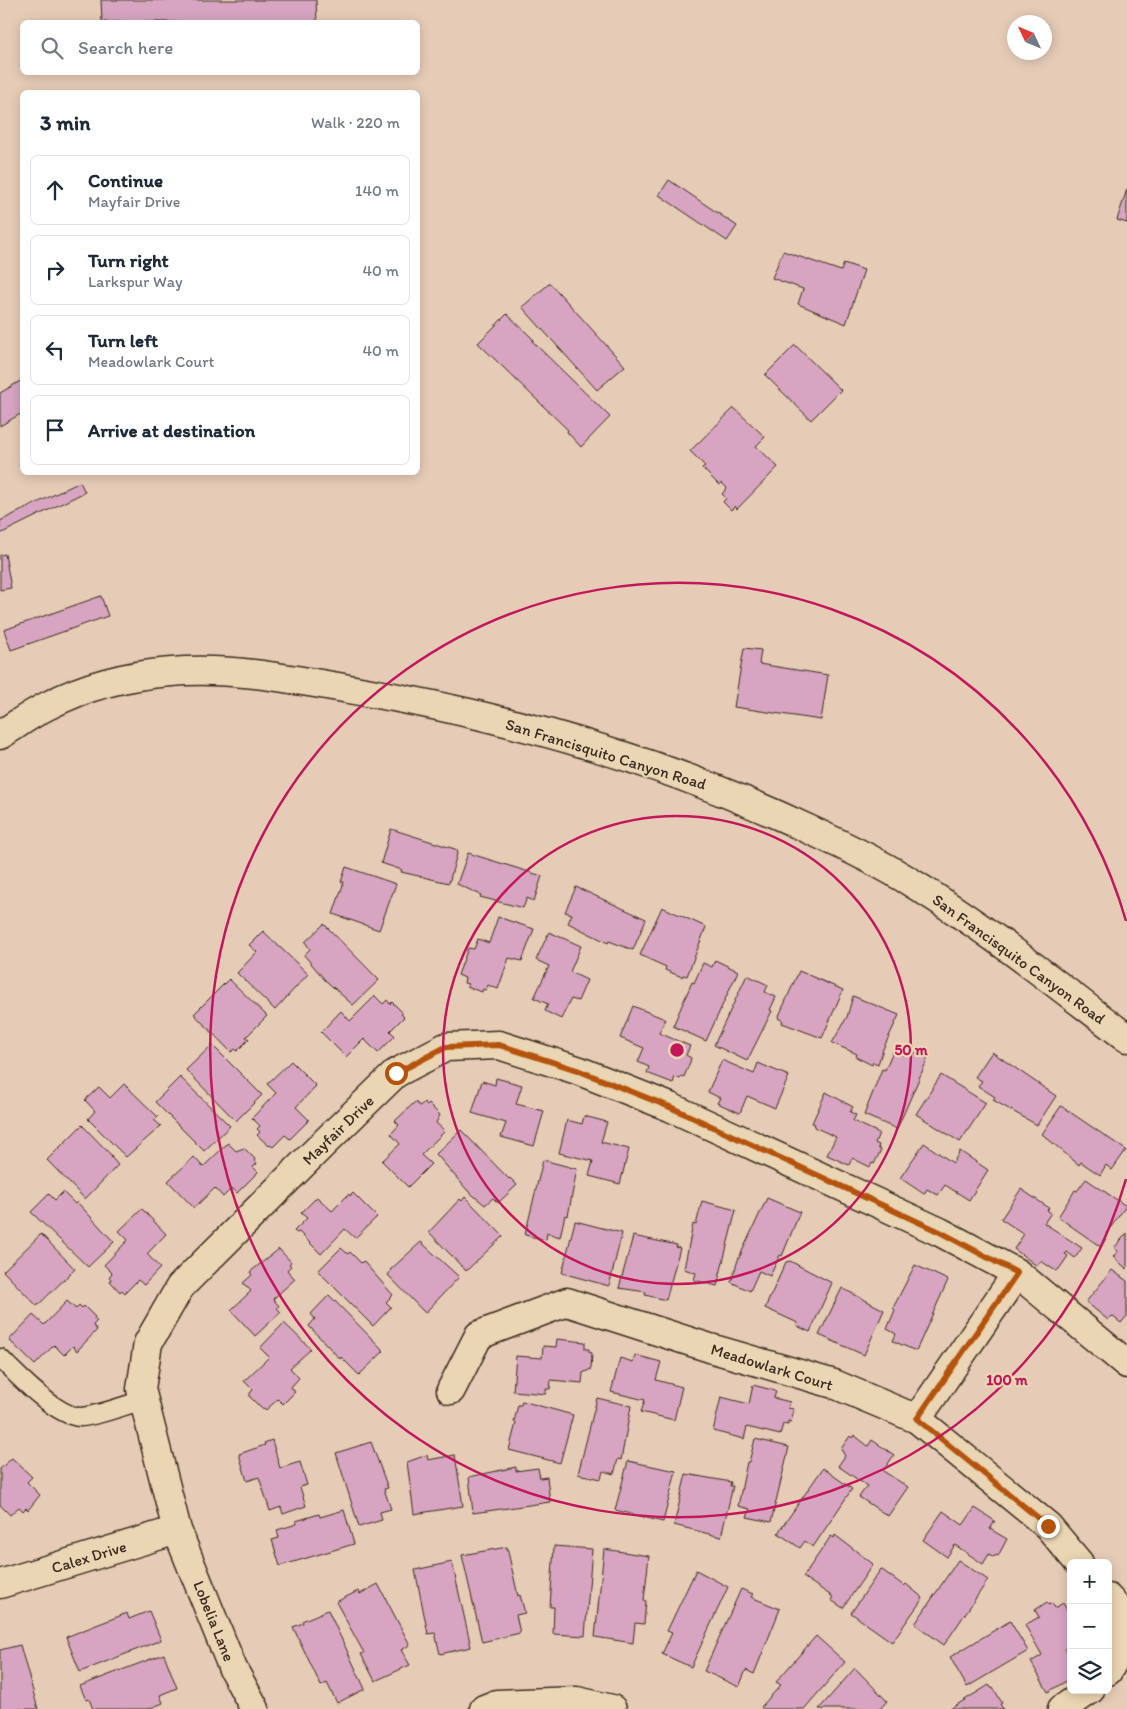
<!DOCTYPE html>
<meta charset="utf-8">
<style>
body{margin:0;font-family:Itim,sans-serif;background:#f2f2f3;color:#1f2937}
.controls{position:absolute;right:15px;bottom:15px;display:grid;overflow:hidden;border-radius:8px;box-shadow:0 2px 12px #0003}
.controls button{width:45px;height:45px;display:grid;place-items:center;padding:0;border:0;border-bottom:1px solid #e0e1e3;background:#fff;color:#1f2937;font:25px sans-serif}
.compass{position:absolute;left:1007px;top:15px;width:45px;height:45px;border-radius:50%;background:#fff;box-shadow:0 2px 12px #0003;rotate:314deg}
.stop{position:absolute;width:15px;height:15px;margin:-11px;border:4px solid #b45309;border-radius:50%;background:#fff}
.stop.end{background:#b45309;border-color:#fff;box-shadow:0 1px 5px #0008}
.list{margin:0;padding:0;list-style:none}
h2{display:flex;justify-content:space-between;align-items:center;height:65px;margin:0;padding:0 20px;font-size:21px}
h2 small{font-size:16px;font-weight:400;color:#747a83}
.list li{display:grid;grid-template-columns:32px 1fr auto;gap:15px;align-items:center;box-sizing:border-box;height:70px;margin:0 10px 10px;padding:0 10px;border:1px solid #e0e1e3;border-radius:8px}
.list b{display:block;font-size:19px;white-space:nowrap}
.list p{margin:0;font-size:16px;white-space:nowrap;color:#747a83}
.list em{font-size:16px;font-style:normal;color:#747a83}
.icon{flex:none;width:28px;height:28px;fill:none;stroke:currentColor;stroke-width:2;stroke-linecap:round;stroke-linejoin:round}
.map{position:relative;flex:none;width:1127px;height:1709px;overflow:hidden}
.search{position:absolute;background:#fff;box-shadow:0 2px 12px #0003;left:20px;top:20px;width:400px;height:55px;display:flex;align-items:center;gap:12px;box-sizing:border-box;padding:0 18px;border-radius:8px;color:#747a83;font-size:19px}
.panel{position:absolute;background:#fff;box-shadow:0 2px 12px #0003;left:20px;top:90px;width:400px;height:385px;border-radius:8px}
.map>svg:first-child{display:block}
.building{fill:#d7a5c1;stroke:#3b2a1e}
.lines{fill:none;stroke-linecap:round;stroke-linejoin:round}
.lane-casing{stroke:#3b2a1e;stroke-width:21}
.street-casing{stroke:#3b2a1e;stroke-width:31}
.secondary-casing{stroke:#3b2a1e;stroke-width:31}
.lane{stroke:#ead6b4;stroke-width:18}
.street{stroke:#ead6b4;stroke-width:28}
.secondary{stroke:#ead6b4;stroke-width:28}
.route{stroke:#b45309;stroke-width:6}
.ring{fill:none;stroke:#c2185b;stroke-width:2.5}
.labels{text-anchor:middle;dominant-baseline:central;stroke-width:4.5;stroke-linejoin:round;paint-order:stroke}
.street-label{font-size:16px;fill:#3b2a1e;stroke:#ead6b4}
.centre{fill:#c2185b;stroke:#ead6b4;stroke-width:2.5}
.ring-label{font-size:15px;text-anchor:middle;font-weight:bold;fill:#c2185b;stroke:#ead6b4;stroke-width:4.5;stroke-linejoin:round;paint-order:stroke}
</style>
<div class="map">
<svg width="1127" height="1709" viewBox="0 0 1127 1709">
<rect width="100%" height="100%" fill="#e6ccb7"/>
<filter id="ink" filterUnits="userSpaceOnUse"><feTurbulence type="fractalNoise" baseFrequency=".02" numOctaves="2"/><feDisplacementMap in="SourceGraphic" scale="10" xChannelSelector="R" yChannelSelector="G"/><feConvolveMatrix kernelMatrix="1 2 1 2 8 2 1 2 1" color-interpolation-filters="sRGB"/></filter>
<g filter="url(#ink)">
<path class="building" d="M101 0H316L317 22H102Z
M669 180 737 226 727 241 659 195Z
M1127 189V223L1117 220Z
M783 251 841 271 844 263 864 270 846 324 798 304 803 289 772 278Z
M550 283 625 366 597 390 522 307Z
M507 314 534 340 532 341 610 417 581 447 567 432 568 430 478 343Z
M795 345 841 390 811 420 765 375Z
M22 380V413L0 426V393Z
M734 408 765 437 756 446 778 467 737 509 735 506 731 510 723 502 726 498 722 494 727 488 722 483 719 485 702 468 705 466 690 451Z
M80 482 85 492 0 534V521Z
M5 554 11 588 0 590V555Z
M101 596 108 616 11 650 4 630Z
M744 648 761 650 759 664 828 675 821 720 734 707Z
M391 829 458 850 449 883 401 872 402 870 381 863Z
M468 853 542 876 534 901 527 898 523 908 480 897 481 895 457 884Z
M346 867 396 884 379 930 333 914 344 882H341Z
M576 887 646 919 633 950 609 941 608 943 568 923 572 914 565 912Z
M662 907 706 927 687 976 683 975 682 977 665 970 666 967 640 955Z
M498 917 534 929 522 961 509 958 498 989 488 985 486 990 483 989 482 992 467 987 468 984 464 983 465 978 458 975 468 948 474 949 478 939 489 943Z
M324 924 379 980 353 1005 325 980 304 955 310 949 305 942Z
M263 931 308 974 275 1010 237 973 257 952 249 945Z
M549 932 581 946 570 972 587 980 578 1001 571 999 561 1019 545 1011 548 1004 534 998 549 966 536 960Z
M715 960 738 971 706 1041 673 1026 692 982 694 983 703 963 712 967Z
M799 971 843 990 822 1038 782 1023 783 1021 778 1018Z
M747 975 768 985 765 992 776 997 770 1010 772 1011 747 1061 714 1045Z
M229 979 267 1016 246 1037 249 1039 237 1051 235 1049 231 1052 194 1014Z
M375 996 383 1004 387 1000 390 1004 392 1002 403 1013 401 1014 404 1017 390 1031 395 1036 378 1053 364 1039 346 1057 321 1032 341 1011 350 1021Z
M853 996 899 1015 883 1049 878 1064 873 1062 872 1065 856 1057 857 1054 832 1043 847 1017Z
M633 1006 665 1019 659 1033 690 1046 686 1055 691 1058 690 1062 684 1077 682 1076 680 1079 675 1077 673 1083 647 1073 649 1067 638 1062 644 1048 620 1038Z
M212 1045 262 1095 236 1121 186 1070Z
M906 1049 928 1058 897 1129 864 1115 882 1069 885 1070 893 1051 903 1055Z
M992 1052 1056 1096 1037 1125 993 1100 995 1097 978 1086 982 1081 975 1077Z
M722 1060 754 1074 758 1063 789 1076 775 1108 747 1096 740 1113 717 1103 720 1098 708 1092Z
M291 1061 316 1086 296 1107 309 1120 290 1139 285 1135 273 1147 270 1145 269 1146 257 1135 260 1132 257 1129 260 1126 252 1118 276 1093 267 1084Z
M941 1075 986 1103 960 1142 916 1114Z
M180 1077 230 1126 204 1151 155 1102Z
M496 1078 522 1085 516 1104 544 1111 534 1146 501 1137 506 1123 472 1113 482 1081 495 1085Z
M124 1084 158 1117 154 1120 161 1126 126 1157 88 1119 95 1111 85 1100 99 1087 110 1098Z
M826 1092 853 1107 850 1112 856 1115 853 1121 879 1133 875 1143 879 1145 878 1148 881 1150 874 1164 872 1163 870 1167 852 1158 849 1165 827 1155 836 1137 814 1127 815 1124 812 1123Z
M415 1102 420 1106 424 1102 427 1106 429 1104 440 1115 436 1123 445 1131 421 1155 431 1164 408 1187 382 1161 400 1144 391 1134 399 1125 395 1121Z
M1061 1106 1126 1150 1112 1170 1106 1165 1100 1175 1081 1162 1079 1165 1042 1134Z
M584 1116 607 1122 601 1142 629 1149 620 1184 589 1176 593 1161 559 1153 567 1120 582 1124Z
M82 1125 112 1156 111 1157 118 1165 85 1199 47 1160Z
M461 1130 509 1179 510 1178 517 1185 498 1203 493 1198 485 1205 468 1191 436 1154Z
M228 1143 236 1151 244 1148 255 1159 254 1161 257 1164 253 1167 258 1172 237 1193 232 1188 223 1197 215 1188 194 1208 168 1181 194 1157 203 1167Z
M924 1143 953 1163 960 1151 988 1170 969 1200 945 1185 938 1195 927 1189 924 1194 900 1178Z
M543 1160 577 1169 568 1216 565 1215 560 1237 547 1233 546 1240 525 1235Z
M1086 1179 1126 1206 1106 1234 1108 1235 1101 1247 1058 1217 1075 1190 1077 1191Z
M1021 1189 1049 1208 1047 1210 1051 1213 1044 1223 1082 1248 1075 1258 1067 1252 1065 1254 1068 1256 1059 1269 1056 1271 1041 1261 1037 1266 1014 1249 1024 1234 1001 1219Z
M63 1192 75 1204 77 1202 114 1242 88 1267 31 1212 49 1194 55 1200Z
M353 1193 377 1217 355 1238 345 1229 321 1254 299 1232 297 1233 294 1231 307 1218 301 1213 317 1197 332 1211 349 1194 350 1196Z
M465 1197 503 1236 466 1271 429 1232 460 1199 462 1201Z
M767 1198 800 1212 782 1256 780 1255 770 1276 759 1271 750 1291 731 1282 738 1260Z
M702 1201 736 1210 717 1286 694 1280 696 1273 684 1269 693 1224 696 1225Z
M142 1209 166 1234 147 1254 160 1268 144 1285 138 1280 125 1293 122 1290 120 1292 110 1281 111 1279 109 1277 112 1273 104 1265 128 1240 119 1231Z
M575 1221 622 1233 609 1286 562 1273Z
M1127 1233V1269L1113 1257 1118 1251 1114 1248Z
M41 1234 75 1269 37 1306 3 1271Z
M633 1236 677 1245 676 1247 680 1248 666 1300 645 1295 646 1292 619 1288Z
M421 1242 459 1277 425 1313 388 1275 391 1271 390 1270Z
M341 1248 348 1254 350 1252 361 1263 363 1261 393 1295 386 1302 391 1307 373 1326 318 1271Z
M279 1249 291 1262 289 1264 291 1266 287 1270 295 1279 273 1299 279 1306 277 1308 281 1312 255 1336 231 1310 251 1291 243 1283 252 1275 250 1272Z
M790 1261 832 1283 810 1332 797 1326 798 1323 765 1308 786 1262Z
M915 1265 948 1280 916 1351 893 1341 896 1334 887 1329 895 1310 893 1308Z
M1112 1270 1127 1281V1316L1121 1323 1112 1316 1108 1320 1086 1302Z
M842 1288 884 1310 864 1355 819 1335Z
M329 1295 384 1351 359 1375 341 1357 340 1359 309 1326 315 1319 311 1314Z
M67 1301 76 1309 79 1305 82 1308 84 1306 95 1317 94 1319 97 1321 93 1325 97 1330 77 1351 73 1346 64 1355 54 1345 35 1365 9 1340 33 1315 44 1325Z
M284 1323 311 1349 290 1368 299 1378 291 1387 295 1392 283 1404 278 1399 266 1410 264 1408 262 1409 250 1397V1393L253 1390 244 1381 269 1357 260 1348Z
M557 1339 585 1342V1349H589V1352L592 1353 591 1369 583 1373 582 1383 551 1380 550 1389H546V1394L513 1391 516 1356 542 1358 543 1346 556 1347Z
M635 1355 661 1362 656 1380 682 1387 674 1420 641 1412 645 1400 611 1392 620 1358 633 1362Z
M753 1385 776 1391 774 1398 790 1402 788 1408 794 1409 791 1422 788 1421V1425L783 1424 780 1435 747 1427 744 1439 713 1431 721 1397 749 1404Z
M597 1398 631 1406 621 1460 618 1459 614 1474 603 1471 601 1479 578 1474Z
M522 1401 573 1415 560 1463 509 1450 516 1423 514 1422 518 1405H521Z
M854 1435 868 1446 872 1440 894 1455 883 1471 908 1487 888 1516 859 1497 867 1486 838 1466 845 1456 841 1449 850 1436 852 1438Z
M755 1439 789 1447 771 1522 747 1517 750 1509 738 1506 747 1462H749Z
M272 1440 280 1468 300 1462 307 1485 300 1487 306 1506 283 1514 281 1507 270 1511 259 1477 247 1481 239 1454 265 1445 264 1443Z
M371 1442 388 1488 384 1489 391 1509 380 1512 382 1520 359 1527 336 1453Z
M427 1455 428 1460 455 1455 463 1506 414 1514 407 1462Z
M12 1458 32 1477 27 1482 40 1495 28 1510 26 1508 23 1511 19 1507 10 1515 0 1505V1469Z
M628 1461 676 1471 663 1522 615 1510Z
M516 1467V1471L538 1468 540 1478 547 1477 550 1502 473 1513 469 1477Z
M823 1468 852 1489 813 1547 805 1541 800 1548 778 1533Z
M686 1474 731 1482 730 1486H733L721 1537 674 1525Z
M975 1508 995 1521 990 1529 1007 1539 998 1556 996 1555 994 1557 989 1554 983 1564 955 1545 947 1557 923 1540 943 1511 963 1525Z
M344 1510 354 1544 280 1566 272 1540 279 1538 277 1530 297 1524 296 1521 319 1514 320 1517Z
M835 1535 873 1564 843 1608 831 1600 833 1597 803 1577 831 1536 834 1538Z
M554 1546 592 1549 585 1636 553 1634 554 1607H550Z
M507 1547 518 1596 520 1595 525 1613 516 1615 520 1633 482 1642 462 1555Z
M604 1549 649 1556 644 1600 646 1601 644 1624 635 1623 633 1643 595 1637Z
M958 1560 988 1580 944 1645 915 1624Z
M452 1562 471 1647 440 1654 435 1633 428 1634 415 1570Z
M881 1569 904 1586 906 1584 923 1598 892 1642 851 1613Z
M696 1570 728 1587 691 1667 662 1654 672 1633 667 1631Z
M378 1584 410 1645 401 1650 410 1665 375 1681 361 1654 364 1653 336 1602 358 1591 360 1594Z
M741 1589 753 1594 751 1597 780 1609 754 1674 746 1670 739 1687 704 1671Z
M1047 1602 1049 1605 1052 1603 1055 1608 1063 1603 1071 1617V1645L1065 1648 1071 1658V1678L1048 1692 1031 1662 1042 1655 1025 1625 1039 1617 1035 1610Z
M328 1610 365 1689 337 1703 327 1683 321 1686 293 1627 303 1623 302 1621Z
M149 1611 161 1640 80 1672 66 1637 127 1613 129 1619Z
M1010 1621 1028 1651 967 1687 950 1657Z
M816 1636 845 1662 804 1709H763L761 1707 781 1685 776 1682Z
M20 1645 38 1709H0V1650Z
M164 1654 177 1688 160 1695 163 1703 148 1709H93L89 1699 86 1700 80 1686Z
M855 1668 887 1701 880 1709H819Z
M989 1685 991 1688 993 1687 1002 1703 1000 1704 1003 1709H950Z"/>
<g class="lines">
<g class="lane-casing">
<path id="lane" d="M0 1358C17 1375 56 1416 80 1417 95 1417 128 1404 144 1400"/>
</g>
<g class="street-casing">
<path id="street" d="M451 1390 479 1335 567 1302 710 1348 834 1384 917 1419 1048 1526 1079 1563
M917 1419 1017 1273
M0 1584 177 1530
M1108 1598 1116 1607 1122 1646 1108 1671
M255 1709 233 1669 177 1530 141 1389 148 1343 180 1287 325 1142 396 1073 446 1047 499 1045 577 1070 670 1107 940 1232 1017 1273 1127 1364
M484 1709 497 1704 577 1701 612 1709
M1062 1709 1090 1690"/>
</g>
<g class="secondary-casing">
<path id="secondary" d="M0 735C16 725 31 714 47 706 85 686 129 675 171 672 231 667 291 679 349 689 508 716 662 760 808 829 843 845 879 862 912 883 988 929 1057 985 1127 1038"/>
</g>
<use href="#lane" class="lane"/>
<use href="#street" class="street"/>
<use href="#secondary" class="secondary"/>
</g>
</g>
<g class="lines" filter="url(#ink)">
<path class="route" d="M396 1073 446 1047 499 1045 577 1070 670 1107 940 1232 1017 1273 917 1419 1048 1526"/>
</g>
<g class="ring">
<circle cx="677" cy="1050" r="234"/>
<path d="M1126 1179A467 467 0 1 1 1126 921"/>
</g>
<g class="labels">
<g class="street-label">
<text transform="translate(606 754) rotate(17)">San Francisquito Canyon Road</text>
<text transform="translate(1019 959) rotate(36)">San Francisquito Canyon Road</text>
<text transform="translate(338 1130) rotate(-44)">Mayfair Drive</text>
<text transform="translate(772 1367) rotate(17)">Meadowlark Court</text>
<text transform="translate(89 1557) rotate(-17)">Calex Drive</text>
<text transform="translate(214 1621) rotate(68)">Lobelia Lane</text>
</g>
</g>
<circle cx="677" cy="1050" r="8" class="centre"/>
<g class="ring-label">
<text x="911" y="1055">50 m</text>
<text x="1007" y="1385">100 m</text>
</g>
</svg>
<div class="controls">
<button>+</button>
<button>−</button>
<button><svg class="icon" aria-label="layers" viewBox="0 0 24 24"><path d="M12 4l9 5-9 5-9-5zM3 14l9 5 9-5"/></svg></button>
</div>
<svg class="compass" viewBox="-18 -18 36 36"><path d="M0-13l5 13h-10z" fill="#e53935"/><path d="M0 13l5-13h-10z" fill="#747a83"/></svg>
<div class="stop" style="left:396px;top:1073px"></div>
<div class="stop end" style="left:1048px;top:1526px"></div>
<div class="search"><svg class="icon" aria-label="search" viewBox="0 0 24 24"><circle cx="10" cy="10" r="6"/><path d="M15 15l6 6"/></svg>Search here</div>
<section class="panel">
<h2>3 min<small>Walk · 220 m</small></h2>
<ul class="list">
<li><svg class="icon" aria-label="ahead" viewBox="0 0 24 24"><path d="M12 20V5M6 11l6-6 6 6"/></svg><div><b>Continue</b><p>Mayfair Drive</p></div><em>140 m</em></li>
<li><svg class="icon" aria-label="right" viewBox="0 0 24 24"><path d="M7 20v-9h11M14 6l5 5-5 5"/></svg><div><b>Turn right</b><p>Larkspur Way</p></div><em>40 m</em></li>
<li><svg class="icon" aria-label="left" viewBox="0 0 24 24"><path d="M17 20v-9H6M10 6l-5 5 5 5"/></svg><div><b>Turn left</b><p>Meadowlark Court</p></div><em>40 m</em></li>
<li><svg class="icon" aria-label="arrive" viewBox="0 0 24 24"><path d="M6 21V4h12l-3 4 3 4H6"/></svg><div><b>Arrive at destination</b></div></li>
</ul>
</section>
</div>
